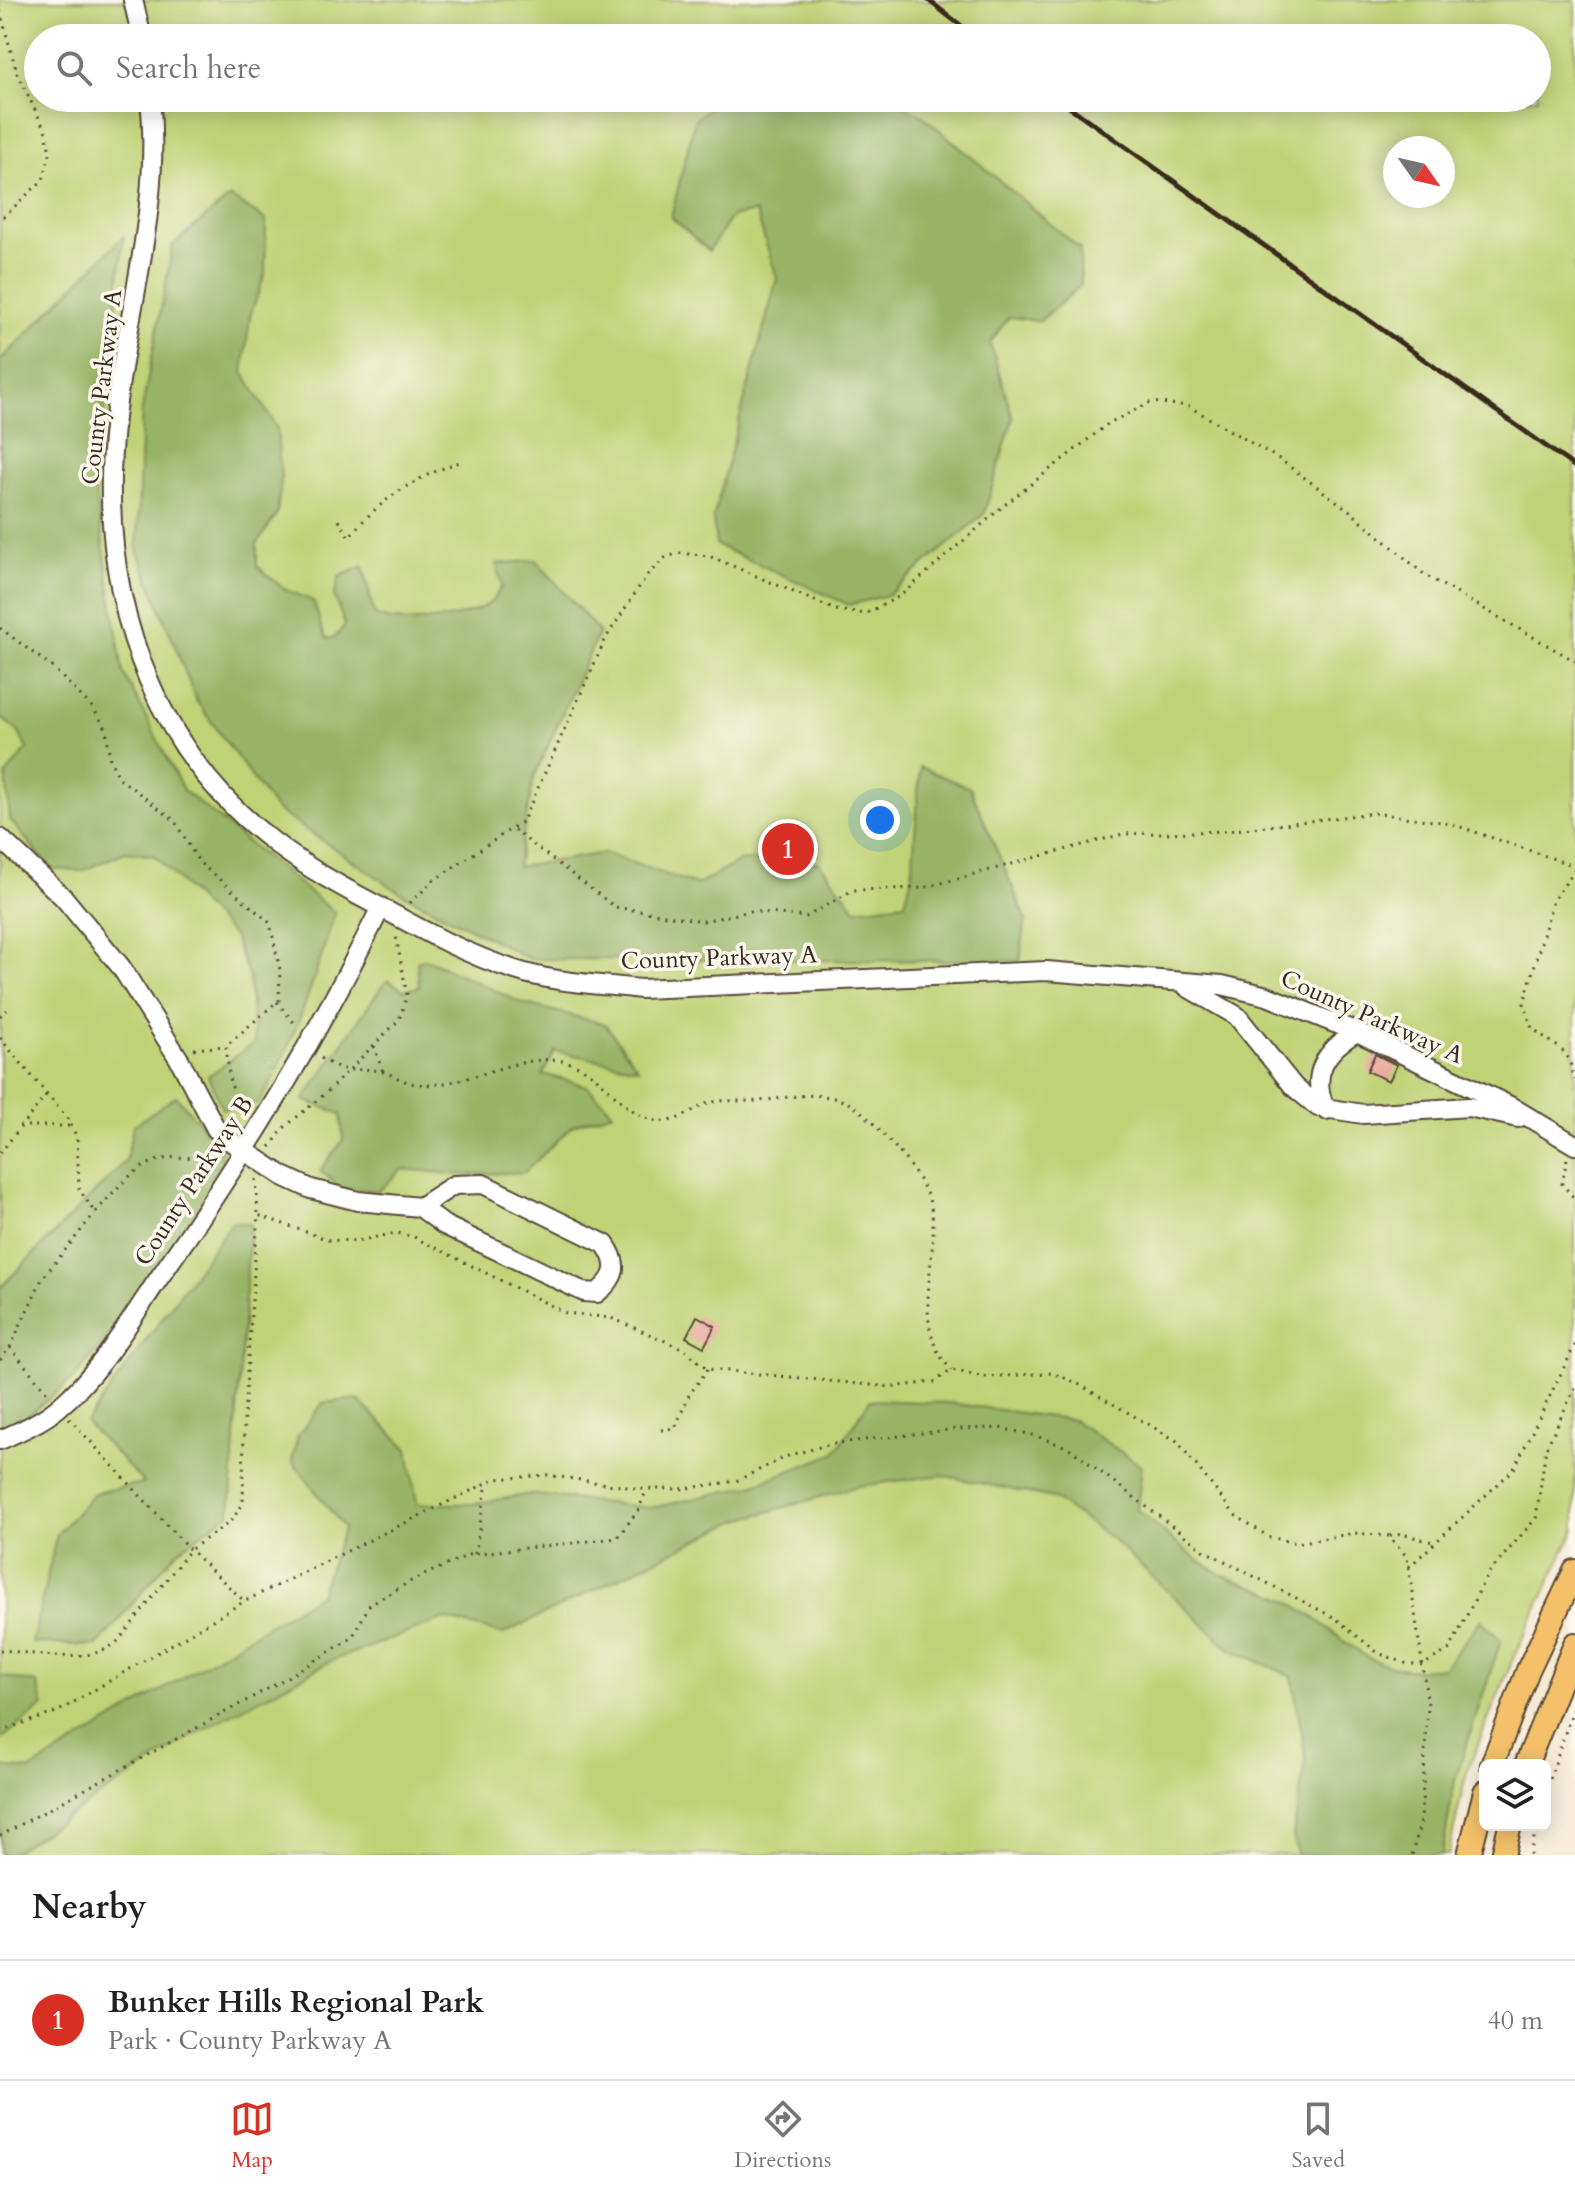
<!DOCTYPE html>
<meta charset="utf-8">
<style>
body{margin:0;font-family:Cardo,serif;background:#f6f6f6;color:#202124}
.controls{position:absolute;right:24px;bottom:24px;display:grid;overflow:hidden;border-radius:12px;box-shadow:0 4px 20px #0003}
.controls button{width:72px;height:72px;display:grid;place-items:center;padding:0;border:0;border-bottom:2px solid #e0e0e0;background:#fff;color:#202124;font:40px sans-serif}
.compass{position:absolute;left:1383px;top:136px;width:72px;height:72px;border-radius:50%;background:#fff;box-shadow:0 4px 20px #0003;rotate:124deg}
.you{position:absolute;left:880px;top:820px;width:28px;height:28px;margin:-20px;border:6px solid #fff;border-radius:50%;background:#1a73e8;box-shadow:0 0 0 12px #1a73e833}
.badge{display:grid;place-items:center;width:52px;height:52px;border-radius:50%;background:#d93025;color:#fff;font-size:26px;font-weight:700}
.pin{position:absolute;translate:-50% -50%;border:4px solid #fff;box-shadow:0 2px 8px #0006}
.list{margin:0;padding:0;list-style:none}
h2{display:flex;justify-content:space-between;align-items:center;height:104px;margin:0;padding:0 32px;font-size:34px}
h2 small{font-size:26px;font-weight:400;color:#757577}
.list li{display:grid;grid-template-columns:52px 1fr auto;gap:24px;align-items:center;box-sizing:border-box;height:120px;padding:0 32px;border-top:2px solid #e0e0e0}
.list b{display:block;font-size:30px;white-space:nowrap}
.list p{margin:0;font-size:26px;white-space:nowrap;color:#757577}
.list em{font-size:26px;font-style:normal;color:#757577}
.icon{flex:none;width:44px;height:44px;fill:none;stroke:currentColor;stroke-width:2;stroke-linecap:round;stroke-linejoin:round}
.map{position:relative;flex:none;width:1575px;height:1855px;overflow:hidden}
.search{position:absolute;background:#fff;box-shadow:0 4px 20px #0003;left:24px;right:24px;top:24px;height:88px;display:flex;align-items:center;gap:20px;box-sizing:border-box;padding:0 28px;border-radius:44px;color:#757577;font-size:30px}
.sheet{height:224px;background:#fff}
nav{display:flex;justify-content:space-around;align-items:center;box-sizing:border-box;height:112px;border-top:2px solid #e0e0e0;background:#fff;font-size:22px;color:#757577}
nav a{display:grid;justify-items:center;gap:4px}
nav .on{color:#d93025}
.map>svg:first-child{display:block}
.green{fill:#bfd275;stroke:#7d7e4a;stroke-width:2;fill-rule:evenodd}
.forest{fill:#97b466;stroke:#696f42;stroke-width:2}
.building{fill:#eaa79d}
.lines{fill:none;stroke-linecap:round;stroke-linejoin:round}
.minor-casing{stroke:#574739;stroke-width:22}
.major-casing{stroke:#574739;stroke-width:26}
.path{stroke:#574739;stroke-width:3;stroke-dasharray:2 6;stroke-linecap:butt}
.minor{stroke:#fff;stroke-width:18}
.major{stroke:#f4c16a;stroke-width:22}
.rail{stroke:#3b2a1e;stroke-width:5}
.labels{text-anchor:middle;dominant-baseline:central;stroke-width:7;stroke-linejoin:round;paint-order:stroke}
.street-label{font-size:24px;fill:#3b2a1e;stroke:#fbf7ec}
</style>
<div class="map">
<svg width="1575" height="1855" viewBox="0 0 1575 1855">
<rect width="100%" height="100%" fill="#fbf7ec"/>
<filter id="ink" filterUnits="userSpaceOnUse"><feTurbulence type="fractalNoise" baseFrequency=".0125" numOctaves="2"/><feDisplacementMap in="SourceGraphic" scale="16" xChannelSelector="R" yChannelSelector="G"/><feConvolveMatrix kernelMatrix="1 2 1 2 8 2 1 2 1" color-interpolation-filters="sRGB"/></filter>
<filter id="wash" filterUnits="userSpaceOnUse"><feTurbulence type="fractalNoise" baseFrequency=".006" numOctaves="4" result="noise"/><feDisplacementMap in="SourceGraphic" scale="32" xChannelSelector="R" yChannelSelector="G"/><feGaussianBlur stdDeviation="1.8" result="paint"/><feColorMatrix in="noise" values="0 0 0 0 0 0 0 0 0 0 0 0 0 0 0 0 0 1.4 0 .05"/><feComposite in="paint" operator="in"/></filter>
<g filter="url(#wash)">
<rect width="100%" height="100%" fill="#f6ead4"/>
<path class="green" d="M0 0H1575V1529L1515 1654 1467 1771 1448 1855H0ZM38 38H1537V98H38ZM1395 148H1443V196H1395Z"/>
<path class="forest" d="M722 98H891L923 116 1080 249 1081 285 1040 321 1009 317 990 343 1013 418 984 514 888 595 849 605 716 545 713 519 777 278 756 212 731 217 709 251 671 217 695 119Z
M230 197 266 220 265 274 250 316 243 372 277 428 281 481 277 514 257 544V566L284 589 313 601C319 614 319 627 327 639L336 636 345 625 334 596 339 577 363 566 374 614C395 628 470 620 491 602 495 599 499 591 502 586L496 564 536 560 599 632 534 777 517 867 604 853 697 885 742 860 819 862 856 909 905 903 912 875 920 767 970 788 1026 919 1020 961 530 959 401 893 275 809 197 702 137 549 142 409 173 245Z
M124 236 95 492 123 672 183 790 335 913C314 979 295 1044 259 1103L222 1109 208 1076 254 1043 249 978 233 936 155 856 125 852 82 871 51 869 10 820 6 775 27 749 18 731 0 717V361Z
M426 959 522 1003 605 1024 638 1068 555 1051 543 1074 587 1086 613 1112 573 1125 525 1172 463 1175 402 1169 379 1191 342 1188 320 1171 343 1140 341 1114 304 1100 380 989 388 980 403 990 419 987 417 962Z
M176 1096 222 1148 220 1178 126 1313 76 1376 23 1420 0 1429V1288L126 1161 133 1126Z
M232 1222 250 1224 230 1513 176 1552 97 1646 32 1643 57 1534 94 1493 144 1483 86 1423Z
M357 1399 408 1449 417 1504H473L530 1494 651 1508 750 1486 834 1454 870 1400 949 1403 1073 1420 1142 1466 1137 1510C1164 1532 1193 1561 1225 1576 1243 1584 1264 1589 1282 1598 1347 1631 1359 1679 1443 1668L1481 1620 1501 1640 1455 1780 1442 1855H1297L1293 1834 1306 1758 1292 1676 1230 1649 1112 1539 1053 1498 941 1475 858 1486 736 1521 503 1634 445 1619 333 1660 198 1732 9 1855H0V1767L30 1770 320 1594 344 1528 292 1461 298 1435 323 1403Z
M0 1676 37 1683 44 1706 0 1740Z"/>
<g id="blocks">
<path class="building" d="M1375 1054 1397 1065 1389 1081 1367 1071Z
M697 1316 715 1326 704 1347 686 1337Z"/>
</g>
</g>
<g filter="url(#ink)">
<use href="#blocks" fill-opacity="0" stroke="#574739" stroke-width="2"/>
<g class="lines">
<g class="minor-casing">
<path id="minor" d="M133 0 142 38
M150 98C164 227 113 348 111 476 108 618 160 756 275 843 307 868 342 887 378 906 422 930 467 955 515 970 554 983 600 984 641 989L1046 971 1222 985 1267 996 1357 1032 1510 1106 1575 1145
M0 838 64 898 121 967 179 1059 216 1129 230 1141 283 1176 311 1189 358 1201 420 1207 444 1225 584 1292 597 1293C616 1278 620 1265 605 1244L483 1184 454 1185 420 1207
M1187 987 1237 1016 1294 1087 1318 1107 1363 1114 1469 1107 1518 1118
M1326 1110C1309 1075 1325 1050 1357 1032
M0 1440C21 1431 41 1422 58 1408 100 1373 129 1322 159 1278 242 1160 317 1038 381 907"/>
</g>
<g class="major-casing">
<path id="major" d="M1492 1765 1528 1670 1575 1571
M1526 1765 1575 1644
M1469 1855 1485 1792
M1503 1855 1510 1825"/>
</g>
<path class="path" d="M0 11 17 73 46 132 50 153 43 180 0 220
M339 520 349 537C379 500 415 477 460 462
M0 628 52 667 92 707 106 728 110 760 119 778 174 820 199 862 270 923 280 970 279 1000 226 1046 230 1083 247 1117
M514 830 615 907 703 921 751 911 806 917 853 890 923 888 1123 834 1227 831 1374 813 1449 823 1575 866
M1575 870 1553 900 1524 1003 1532 1028 1561 1049 1569 1059 1575 1080
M410 903 434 880 523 821 606 638 647 575 665 558 679 553 709 556 836 610 865 614 900 596 1002 507 1109 423 1151 402 1188 406 1279 459 1350 511 1425 575 1575 661
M277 1002 297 1026
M0 1016 7 1010
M0 1038 67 1118 77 1137 79 1189 95 1213C134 1168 153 1147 215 1162
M374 1046 383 1072
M194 1049 226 1046
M321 1058C353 1079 356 1064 384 1072 396 1076 404 1083 417 1084 463 1089 508 1057 554 1060 605 1063 617 1118 661 1121 680 1123 695 1106 712 1102 727 1099 744 1102 760 1101 795 1097 828 1087 859 1110 881 1128 926 1179 931 1207 941 1259 907 1327 952 1370
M19 1126H72
M270 1147 285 1127 327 1092 399 1020 407 995 396 936
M0 1153 47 1094
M1567 1159 1562 1184 1575 1199
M256 1179 258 1215
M10 1347 48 1394
M0 1360 10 1347 42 1279 95 1213
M69 1418 190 1550 243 1600
M661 1430 675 1428 689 1395 708 1369
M1390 1536 1402 1534 1433 1542
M475 1554 487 1483
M1409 1567 1514 1469 1575 1345
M0 1650C36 1653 91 1667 119 1640L190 1550 230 1522 243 1504 244 1416 258 1215 329 1240 357 1241 397 1233 414 1237 566 1313 611 1318 682 1348 708 1369 891 1387 934 1382 952 1370 983 1377 1052 1373 1075 1382 1177 1441 1235 1515 1269 1537 1297 1543 1355 1533 1389 1536 1407 1557 1428 1705 1421 1820 1412 1855
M0 1731 57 1712 245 1601 495 1479 548 1475 640 1489H681L736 1481 790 1455 831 1444 957 1429 1000 1428 1033 1435 1069 1448 1205 1551 1335 1618 1378 1653 1405 1663 1423 1665 1450 1649 1487 1575 1536 1518 1546 1448 1575 1388
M1545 1794 1575 1703
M0 1836 271 1687 352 1638 370 1604 415 1579 471 1554 617 1538 638 1511 647 1489
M1530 1855 1537 1825"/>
<use href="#minor" class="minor"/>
<use href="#major" class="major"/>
<path class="rail" d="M928 0 977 38
M1057 98 1575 467"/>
</g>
</g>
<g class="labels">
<g class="street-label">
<text transform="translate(102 387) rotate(-83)">County Parkway A</text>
<text transform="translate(719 958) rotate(-2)">County Parkway A</text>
<text transform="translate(1372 1017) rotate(24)">County Parkway A</text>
<text transform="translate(194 1181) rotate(-57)">County Parkway B</text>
</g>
</g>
</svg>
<div class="controls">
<button><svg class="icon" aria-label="layers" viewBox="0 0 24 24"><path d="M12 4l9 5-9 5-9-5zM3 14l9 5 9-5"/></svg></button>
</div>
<svg class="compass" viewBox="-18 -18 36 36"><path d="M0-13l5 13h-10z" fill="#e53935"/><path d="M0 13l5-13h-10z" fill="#757577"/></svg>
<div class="you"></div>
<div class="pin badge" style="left:788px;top:849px">1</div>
<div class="search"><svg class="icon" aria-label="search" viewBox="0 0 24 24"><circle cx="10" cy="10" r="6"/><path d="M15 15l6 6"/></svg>Search here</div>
</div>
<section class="sheet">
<h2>Nearby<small></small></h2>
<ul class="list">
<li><span class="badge">1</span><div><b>Bunker Hills Regional Park</b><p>Park · County Parkway A</p></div><em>40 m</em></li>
</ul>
</section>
<nav>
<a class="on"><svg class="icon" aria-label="map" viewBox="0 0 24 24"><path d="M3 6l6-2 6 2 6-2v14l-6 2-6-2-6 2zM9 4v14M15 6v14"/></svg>Map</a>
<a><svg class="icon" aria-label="directions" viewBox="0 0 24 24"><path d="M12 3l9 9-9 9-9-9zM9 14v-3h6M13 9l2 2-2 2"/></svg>Directions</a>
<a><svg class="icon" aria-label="saved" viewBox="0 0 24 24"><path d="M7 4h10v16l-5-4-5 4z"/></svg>Saved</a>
</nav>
